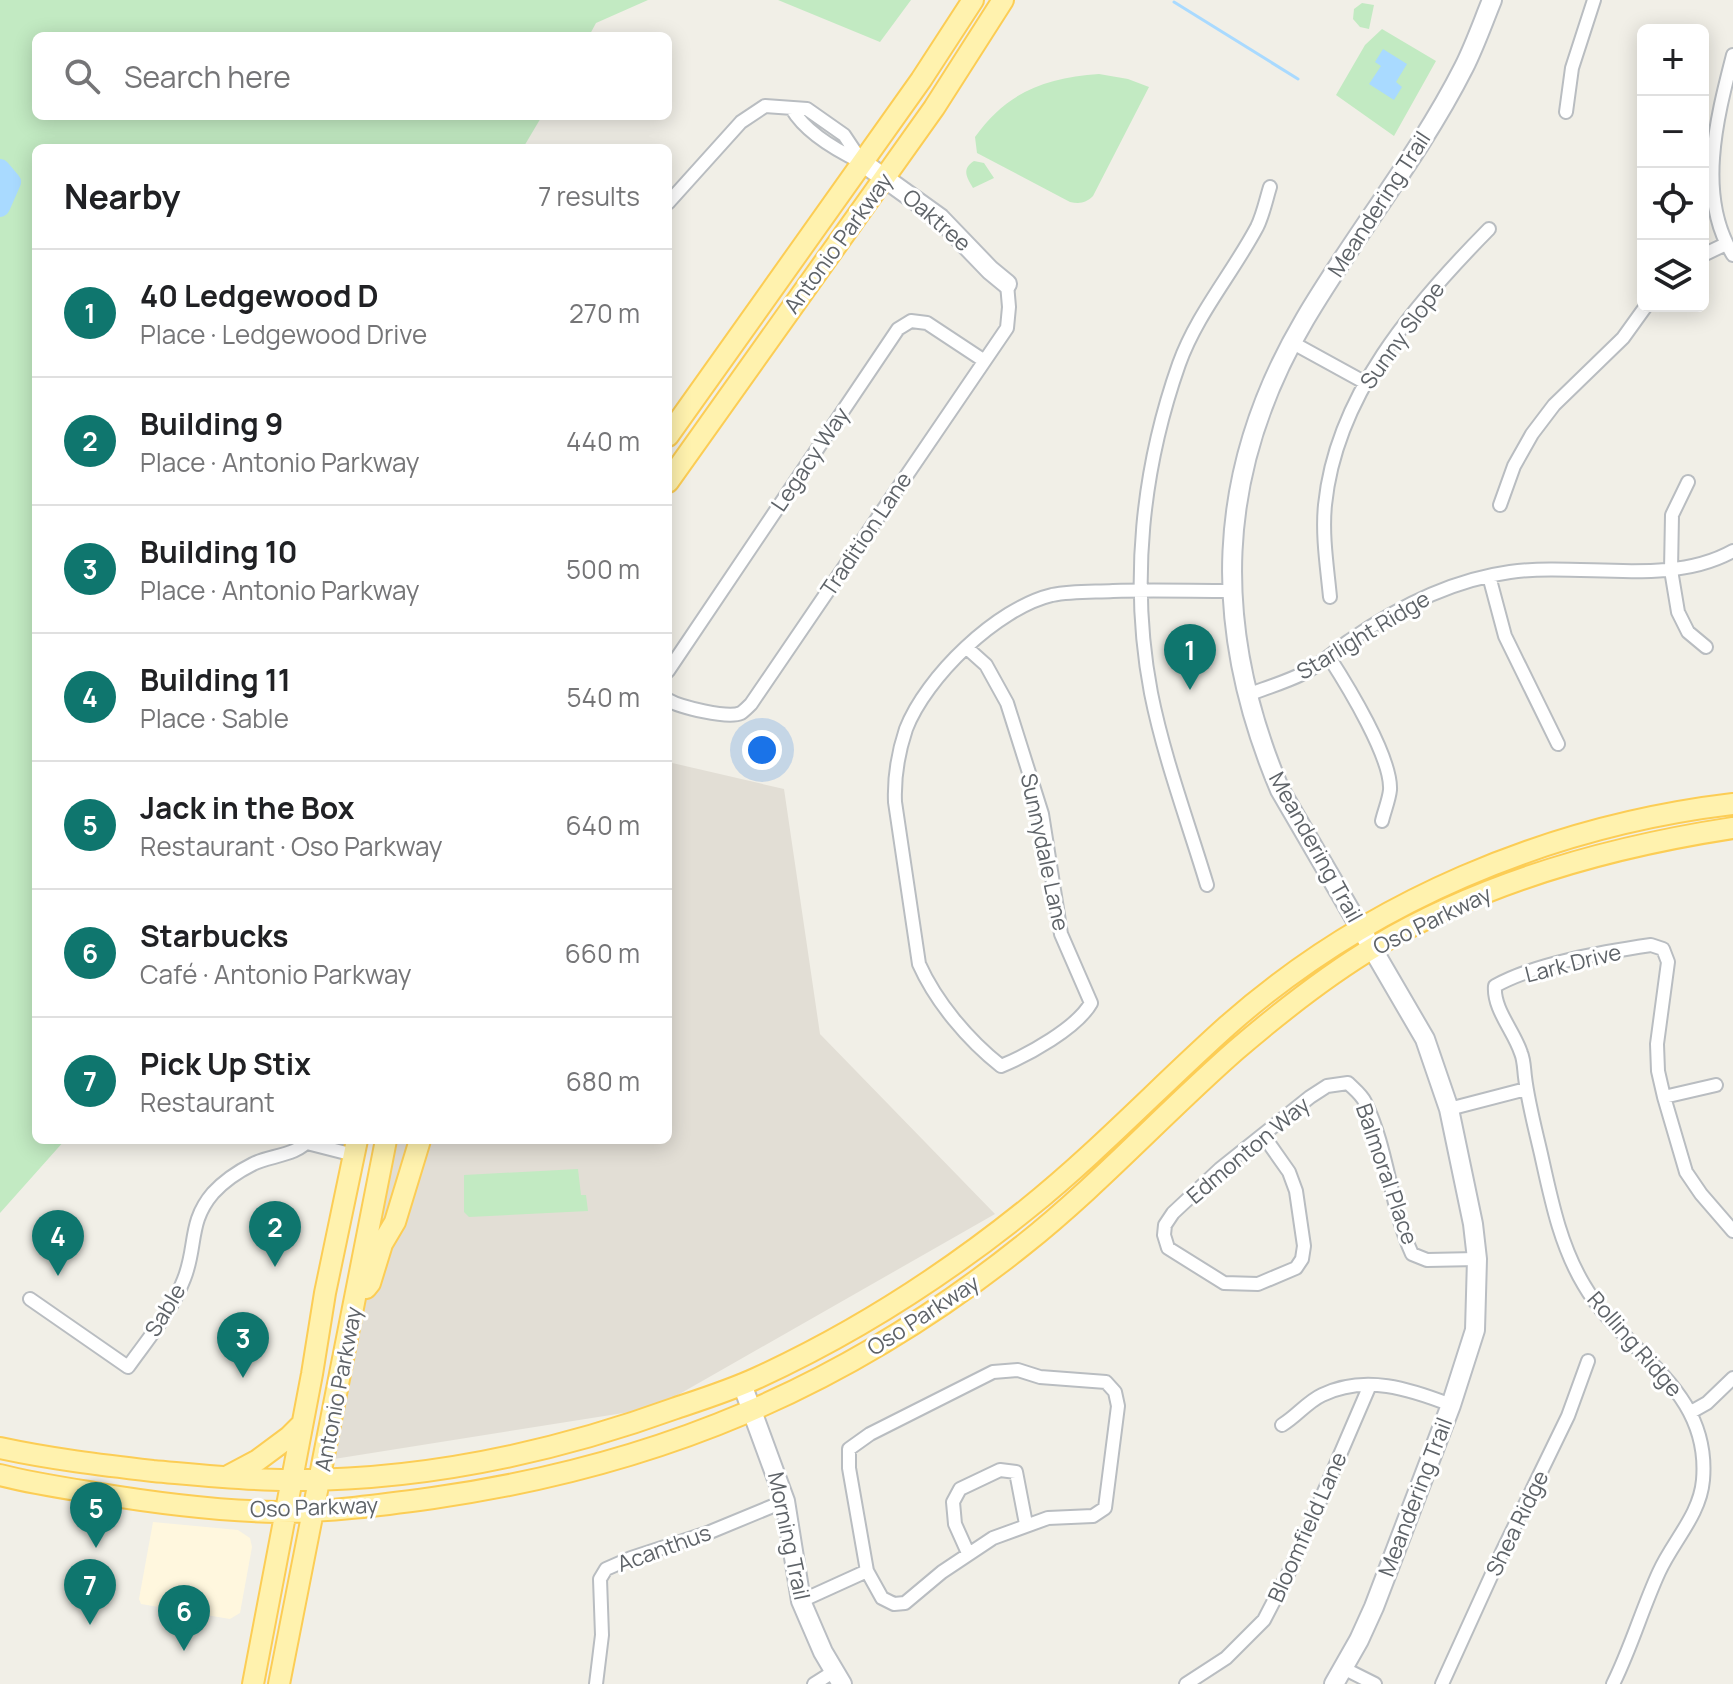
<!DOCTYPE html>
<meta charset="utf-8">
<style>
body{margin:0;font-family:Manrope,sans-serif;background:#f6f6f6;color:#202124}
.controls{position:absolute;right:24px;top:24px;display:grid;overflow:hidden;border-radius:12px;box-shadow:0 4px 20px #0003}
.controls button{width:72px;height:72px;display:grid;place-items:center;padding:0;border:0;border-bottom:2px solid #e0e0e0;background:#fff;color:#202124;font:40px sans-serif}
.you{position:absolute;left:762px;top:750px;width:28px;height:28px;margin:-20px;border:6px solid #fff;border-radius:50%;background:#1a73e8;box-shadow:0 0 0 12px #1a73e833}
.badge{display:grid;place-items:center;width:52px;height:52px;border-radius:50%;background:#0f766e;color:#fff;font-size:26px;font-weight:700}
.pin{position:absolute;translate:-50% -66px;filter:drop-shadow(0 2px 4px #0008)}
.pin::after{content:'';position:absolute;top:42px;width:28px;height:24px;background:inherit;clip-path:polygon(0 0,100% 0,50% 100%)}
.list{margin:0;padding:0;list-style:none}
h2{display:flex;justify-content:space-between;align-items:center;height:104px;margin:0;padding:0 32px;font-size:34px}
h2 small{font-size:26px;font-weight:400;color:#757577}
.list li{display:grid;grid-template-columns:52px 1fr auto;gap:24px;align-items:center;box-sizing:border-box;height:128px;padding:0 32px;border-top:2px solid #e0e0e0}
.list b{display:block;font-size:30px;white-space:nowrap}
.list p{margin:0;font-size:26px;white-space:nowrap;color:#757577}
.list em{font-size:26px;font-style:normal;color:#757577}
.icon{flex:none;width:44px;height:44px;fill:none;stroke:currentColor;stroke-width:2;stroke-linecap:round;stroke-linejoin:round}
.map{position:relative;flex:none;width:1733px;height:1684px;overflow:hidden}
.search{position:absolute;background:#fff;box-shadow:0 4px 20px #0003;left:32px;top:32px;width:640px;height:88px;display:flex;align-items:center;gap:20px;box-sizing:border-box;padding:0 28px;border-radius:12px;color:#757577;font-size:30px}
.panel{position:absolute;background:#fff;box-shadow:0 4px 20px #0003;left:32px;top:144px;width:640px;height:1000px;border-radius:12px}
.map>svg:first-child{display:block}
.commercial{fill:#fff7de}
.education{fill:#e2ded5}
.green{fill:#c2eac2}
.water{fill:#a9daff}
.lines{fill:none;stroke-linecap:round;stroke-linejoin:round}
.stream{stroke:#a9daff;stroke-width:3}
.river{stroke:#a9daff;stroke-width:20}
.street-casing{stroke:#b9bdc1;stroke-width:16}
.secondary-casing{stroke:#babec3;stroke-width:22}
.primary-casing{stroke:#fccd55;stroke-width:24}
.street{stroke:#fff;stroke-width:12}
.secondary{stroke:#fff;stroke-width:18}
.primary{stroke:#fff2ae;stroke-width:20}
.labels{text-anchor:middle;dominant-baseline:central;stroke-width:6;stroke-linejoin:round;paint-order:stroke}
.street-label{font-size:22px;fill:#5e6368;stroke:#fff}
</style>
<div class="map">
<svg width="1733" height="1684" viewBox="0 0 1733 1684">
<rect width="100%" height="100%" fill="#f1efe7"/>
<path class="commercial" d="M153 1522 238 1530 250 1538 252 1547 240 1613 230 1619 141 1604 139 1599Z"/>
<path class="education" d="M668 762 784 789 820 1034 995 1214 655 1408 334 1459 393 1140H668Z"/>
<path class="green" d="M0 0H648L596 23 589 36H36V116H542L523 148H36V1140H65L0 1213Z
M778 0H911L880 42Z
M1362 3 1374 5 1369 29 1360 27 1353 19 1354 9Z
M1382 29 1436 61 1394 136 1336 95 1365 45Z
M1099 74 1128 79 1149 87 1093 196C1086 203 1080 204 1070 202L977 153 975 137C1007 92 1045 78 1099 74Z
M974 161 984 163 994 178 973 188C967 178 961 169 974 161Z
M578 1169 581 1195H586L588 1211 469 1217 464 1212V1175Z"/>
<path class="water" d="M1383 49 1407 64 1396 82 1402 87 1394 100 1369 84 1381 66 1375 62Z"/>
<g class="lines">
<path class="stream" d="M1174 2 1298 79"/>
<path class="river" d="M0 169 11 182 0 207"/>
<g class="street-casing">
<path id="street" d="M1733 55C1717 117 1696 196 1733 255
M792 109C806 133 836 150 861 162
M1566 112 1572 68 1594 0
M668 203 741 122 765 106 807 109 844 135 862 162
M1703 255 1726 244
M1293 343 1364 382
M1688 482 1672 515 1671 570 1678 612 1688 632 1706 647
M1500 505 1514 466 1532 434 1554 405 1623 338 1646 306
M1489 576 1505 636 1558 744
M1330 597C1327 566 1322 535 1325 505 1336 395 1414 305 1489 229
M967 648 986 665 1007 703 1042 814 1061 934 1091 1003C1077 1028 1028 1055 1001 1066 968 1040 936 1002 919 964L895 802C894 777 898 753 906 729 926 677 997 608 1052 595 1072 591 1093 592 1113 591 1152 590 1191 591 1230 591
M1329 657C1347 685 1392 758 1390 790 1389 800 1384 812 1382 821
M668 671 898 329 911 321 927 323 983 360
M1247 695C1266 688 1286 682 1304 673 1321 664 1334 652 1349 641 1398 607 1451 580 1510 572 1582 562 1669 587 1733 551
M668 700C680 707 728 719 741 713 744 711 748 707 751 704L1007 328 1009 307 1007 284
M1207 885C1188 822 1164 758 1151 693 1130 583 1142 469 1179 364 1197 314 1232 274 1257 227 1263 215 1266 200 1270 187
M1664 1097 1716 1085
M1449 1109 1526 1089
M1263 1135 1289 1172 1296 1191 1304 1246 1302 1259 1296 1268 1258 1284 1224 1283 1168 1248 1164 1235 1165 1225 1173 1213 1220 1169 1310 1097 1327 1086 1348 1083C1354 1089 1361 1094 1365 1102 1388 1149 1390 1206 1412 1254L1427 1260 1477 1259
M307 1143 354 1155
M30 1299 128 1367C147 1340 172 1311 184 1279 197 1247 188 1222 213 1193 224 1181 239 1171 253 1164 268 1156 299 1155 308 1140
M1691 1412 1707 1403 1733 1378
M1282 1425C1297 1416 1307 1402 1322 1395 1365 1374 1410 1389 1451 1405
M968 1553 955 1524 953 1502 960 1489 1000 1470 1016 1472 1026 1524
M801 1601 867 1571 849 1468V1449L870 1434 993 1372 1018 1370 1040 1377 1106 1382 1115 1392 1118 1406 1105 1508 1093 1516 1048 1518 993 1538 942 1572 905 1603 894 1604 882 1598 867 1571
M1343 1668 1375 1684
M596 1684 602 1635 600 1579 606 1569 631 1558 710 1532 785 1501
M814 1684 833 1672
M1186 1684 1226 1658 1264 1620 1293 1564 1370 1385
M1442 1684 1502 1552 1568 1416 1588 1361
M1613 1684C1631 1648 1642 1609 1659 1572 1673 1541 1700 1515 1703 1480 1711 1387 1624 1354 1584 1285 1560 1245 1551 1199 1541 1154 1535 1128 1528 1102 1525 1077 1524 1069 1524 1060 1521 1053 1514 1031 1493 1009 1495 986 1536 963 1604 952 1651 945L1663 949 1668 962 1657 1044 1658 1071 1664 1097 1686 1172 1701 1194 1733 1231"/>
</g>
<g class="secondary-casing">
<path id="secondary" d="M862 162 940 218 990 270 1007 284
M742 1384 785 1501 801 1601 823 1652 842 1684
M1334 1684 1359 1640 1374 1607 1451 1405 1475 1330 1477 1259 1473 1224 1449 1109 1425 1039 1280 790C1211 627 1214 473 1305 319 1355 234 1419 156 1464 67 1475 45 1483 22 1492 0"/>
</g>
<g class="primary-casing">
<path id="primary" d="M668 436 921 80 973 0
M668 482 934 108 1003 0
M366 1288 370 1283 382 1244 395 1222 420 1140
M0 1448C51 1459 101 1465 153 1471 198 1475 243 1480 288 1480 420 1481 552 1453 676 1408 703 1399 731 1390 757 1378 853 1334 945 1275 1027 1209 1098 1152 1160 1086 1227 1026 1367 902 1548 826 1733 804
M0 1475C31 1483 64 1488 95 1493 155 1503 217 1511 278 1512 330 1512 382 1505 433 1498 657 1466 844 1388 1022 1246 1098 1186 1163 1114 1236 1050 1278 1014 1329 974 1376 946 1485 881 1609 847 1733 828
M226 1477 258 1460 289 1437 301 1425
M253 1684 312 1374 325 1293 357 1140
M279 1684 386 1140"/>
</g>
<use href="#street" class="street"/>
<use href="#secondary" class="secondary"/>
<use href="#primary" class="primary"/>
</g>
<g class="labels">
<g class="street-label">
<text transform="translate(1379 204) rotate(-57)">Meandering Trail</text>
<text transform="translate(937 220) rotate(41)">Oaktree</text>
<text transform="translate(838 243) rotate(-54)">Antonio Parkway</text>
<text transform="translate(1402 335) rotate(-54)">Sunny Slope</text>
<text transform="translate(810 459) rotate(-56)">Legacy Way</text>
<text transform="translate(866 534) rotate(-56)">Tradition Lane</text>
<text transform="translate(1363 635) rotate(-31)">Starlight Ridge</text>
<text transform="translate(1316 847) rotate(61)">Meandering Trail</text>
<text transform="translate(1045 852) rotate(78)">Sunnydale Lane</text>
<text transform="translate(1432 920) rotate(-26)">Oso Parkway</text>
<text transform="translate(1573 963) rotate(-14)">Lark Drive</text>
<text transform="translate(1248 1150) rotate(-40)">Edmonton Way</text>
<text transform="translate(1387 1174) rotate(71)">Balmoral Place</text>
<text transform="translate(165 1310) rotate(-59)">Sable</text>
<text transform="translate(923 1315) rotate(-33)">Oso Parkway</text>
<text transform="translate(1635 1344) rotate(49)">Rolling Ridge</text>
<text transform="translate(338 1389) rotate(-79)">Antonio Parkway</text>
<text transform="translate(1415 1497) rotate(-69)">Meandering Trail</text>
<text transform="translate(314 1507) rotate(-2)">Oso Parkway</text>
<text transform="translate(1517 1523) rotate(-64)">Shea Ridge</text>
<text transform="translate(1307 1527) rotate(-66)">Bloomfield Lane</text>
<text transform="translate(789 1536) rotate(78)">Morning Trail</text>
<text transform="translate(664 1548) rotate(-20)">Acanthus</text>
</g>
</g>
</svg>
<div class="controls">
<button>+</button>
<button>−</button>
<button><svg class="icon" aria-label="locate" viewBox="0 0 24 24"><circle cx="12" cy="12" r="6"/><path d="M12 2v4M12 18v4M2 12h4M18 12h4"/></svg></button>
<button><svg class="icon" aria-label="layers" viewBox="0 0 24 24"><path d="M12 4l9 5-9 5-9-5zM3 14l9 5 9-5"/></svg></button>
</div>
<div class="you"></div>
<div class="pin badge" style="left:1190px;top:690px">1</div>
<div class="pin badge" style="left:275px;top:1267px">2</div>
<div class="pin badge" style="left:243px;top:1378px">3</div>
<div class="pin badge" style="left:58px;top:1276px">4</div>
<div class="pin badge" style="left:96px;top:1548px">5</div>
<div class="pin badge" style="left:184px;top:1651px">6</div>
<div class="pin badge" style="left:90px;top:1625px">7</div>
<div class="search"><svg class="icon" aria-label="search" viewBox="0 0 24 24"><circle cx="10" cy="10" r="6"/><path d="M15 15l6 6"/></svg>Search here</div>
<section class="panel">
<h2>Nearby<small>7 results</small></h2>
<ul class="list">
<li><span class="badge">1</span><div><b>40 Ledgewood D</b><p>Place · Ledgewood Drive</p></div><em>270 m</em></li>
<li><span class="badge">2</span><div><b>Building 9</b><p>Place · Antonio Parkway</p></div><em>440 m</em></li>
<li><span class="badge">3</span><div><b>Building 10</b><p>Place · Antonio Parkway</p></div><em>500 m</em></li>
<li><span class="badge">4</span><div><b>Building 11</b><p>Place · Sable</p></div><em>540 m</em></li>
<li><span class="badge">5</span><div><b>Jack in the Box</b><p>Restaurant · Oso Parkway</p></div><em>640 m</em></li>
<li><span class="badge">6</span><div><b>Starbucks</b><p>Café · Antonio Parkway</p></div><em>660 m</em></li>
<li><span class="badge">7</span><div><b>Pick Up Stix</b><p>Restaurant</p></div><em>680 m</em></li>
</ul>
</section>
</div>
